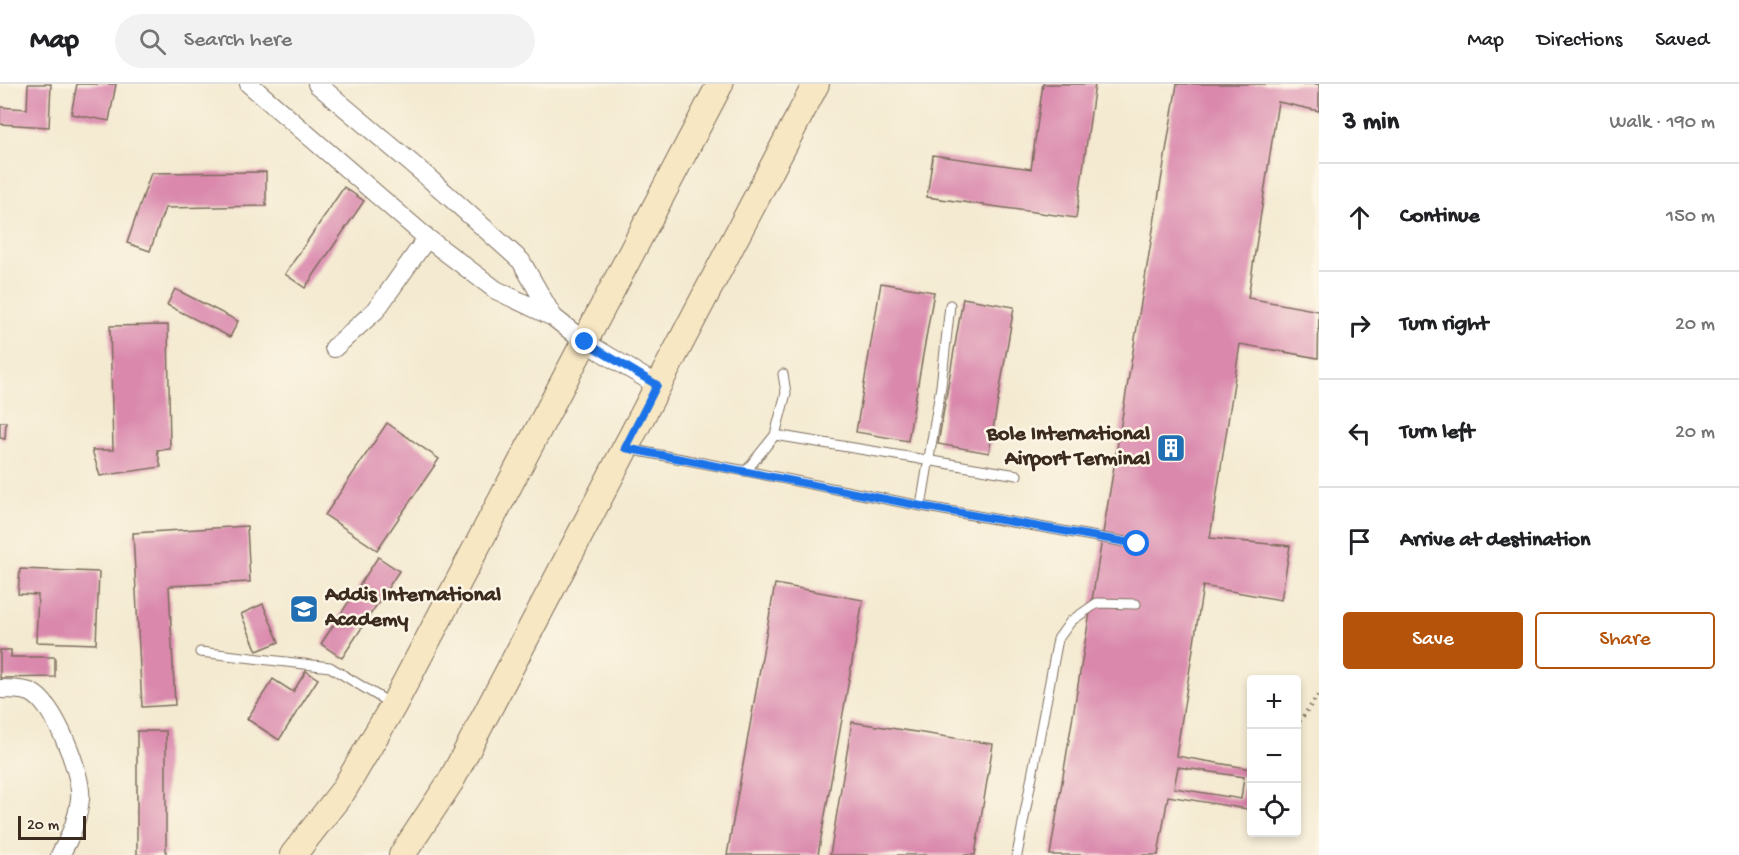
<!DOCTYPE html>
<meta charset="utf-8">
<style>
body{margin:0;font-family:"Gochi Hand",sans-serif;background:#f2f2f2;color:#202124}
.controls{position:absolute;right:18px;bottom:18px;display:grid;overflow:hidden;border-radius:6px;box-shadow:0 3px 9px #0003}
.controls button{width:54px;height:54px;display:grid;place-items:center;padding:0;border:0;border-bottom:2px solid #e0e0e0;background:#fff;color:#202124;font:30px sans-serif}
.scale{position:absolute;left:18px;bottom:15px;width:68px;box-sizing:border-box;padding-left:6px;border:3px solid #3b2a1e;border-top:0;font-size:16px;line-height:21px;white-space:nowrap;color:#3b2a1e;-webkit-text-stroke:4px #fcf5e5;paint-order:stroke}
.stop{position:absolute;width:18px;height:18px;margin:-14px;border:4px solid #1a73e8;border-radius:50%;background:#fff}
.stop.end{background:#1a73e8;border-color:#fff;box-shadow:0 2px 6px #0008}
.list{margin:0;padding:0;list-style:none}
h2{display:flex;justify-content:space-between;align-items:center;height:78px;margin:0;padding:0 24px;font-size:26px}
h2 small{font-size:20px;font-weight:400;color:#757577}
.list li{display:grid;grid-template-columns:39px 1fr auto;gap:18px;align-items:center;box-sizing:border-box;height:108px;padding:0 24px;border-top:2px solid #e0e0e0}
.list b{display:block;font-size:22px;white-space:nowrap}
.list em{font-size:20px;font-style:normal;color:#757577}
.actions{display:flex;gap:12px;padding:18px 24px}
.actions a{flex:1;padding:14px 0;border:2px solid #b45309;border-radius:6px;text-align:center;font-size:21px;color:#b45309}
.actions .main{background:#b45309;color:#fff}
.icon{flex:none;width:33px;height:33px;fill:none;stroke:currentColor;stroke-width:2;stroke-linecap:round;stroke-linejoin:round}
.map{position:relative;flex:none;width:1319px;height:771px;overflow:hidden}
header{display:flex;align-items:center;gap:36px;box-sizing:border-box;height:84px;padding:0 30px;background:#fff;border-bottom:2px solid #e0e0e0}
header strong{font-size:28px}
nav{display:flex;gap:33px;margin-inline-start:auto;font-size:21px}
.search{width:420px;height:54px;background:#f2f2f2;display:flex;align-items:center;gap:15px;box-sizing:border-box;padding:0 21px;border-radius:33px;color:#757577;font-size:22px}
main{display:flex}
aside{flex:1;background:#fff}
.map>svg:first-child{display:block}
.building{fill:#da89ad;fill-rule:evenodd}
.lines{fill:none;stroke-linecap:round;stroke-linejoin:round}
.lane-casing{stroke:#7c6d5d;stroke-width:11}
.street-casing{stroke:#7c6d5d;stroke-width:20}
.secondary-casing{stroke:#7c6d5d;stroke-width:28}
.path{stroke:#7c6d5d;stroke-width:4;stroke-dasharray:1.5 4.5;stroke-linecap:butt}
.lane{stroke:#fff;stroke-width:9}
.street{stroke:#fff;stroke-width:18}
.secondary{stroke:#f8e7c3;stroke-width:26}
.route{stroke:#1a73e8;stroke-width:8}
.labels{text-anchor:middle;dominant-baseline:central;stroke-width:5;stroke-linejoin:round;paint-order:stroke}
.poi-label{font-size:22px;font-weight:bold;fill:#3b2a1e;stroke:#fcf5e5;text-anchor:end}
</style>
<header>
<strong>Map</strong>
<div class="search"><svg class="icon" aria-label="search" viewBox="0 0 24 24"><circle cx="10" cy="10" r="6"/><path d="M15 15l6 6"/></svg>Search here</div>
<nav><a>Map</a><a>Directions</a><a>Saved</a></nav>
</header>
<main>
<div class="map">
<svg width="1319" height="771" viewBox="0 0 1319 771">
<rect width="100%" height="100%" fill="#fcf5e5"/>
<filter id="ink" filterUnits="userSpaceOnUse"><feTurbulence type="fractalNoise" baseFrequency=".0167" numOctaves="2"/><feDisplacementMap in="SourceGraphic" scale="12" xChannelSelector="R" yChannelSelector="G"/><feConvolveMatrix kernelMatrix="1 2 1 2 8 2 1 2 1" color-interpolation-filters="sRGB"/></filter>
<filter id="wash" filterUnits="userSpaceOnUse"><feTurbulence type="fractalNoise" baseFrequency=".008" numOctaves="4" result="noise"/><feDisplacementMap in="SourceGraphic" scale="24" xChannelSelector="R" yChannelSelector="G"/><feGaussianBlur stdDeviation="1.35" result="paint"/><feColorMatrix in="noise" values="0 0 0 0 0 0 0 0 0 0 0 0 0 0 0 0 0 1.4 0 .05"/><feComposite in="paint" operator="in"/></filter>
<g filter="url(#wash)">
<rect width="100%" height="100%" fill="#f4ead1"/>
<g id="blocks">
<path class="building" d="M28 0H51L49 43 0 40V23L27 25Z
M77 0H116L109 37 71 30Z
M1043 0H1095L1076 134 927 113 933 71 1031 85Z
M1177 0H1319V27L1278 18 1248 214 1319 227 1318 274 1240 260 1210 454 1290 462 1281 516 1203 502 1176 672 1252 685V702L1247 725 1168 712 1158 771H1050ZM1178 683 1244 693 1241 715 1174 704Z
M266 88V122L165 124 150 167 127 159 151 89Z
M344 103 364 117 305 204 285 190Z
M881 199 934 208 908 357 856 348Z
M175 205 238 237 230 253 167 221Z
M963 214 1014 223 989 369 938 360Z
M168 241 170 365 157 366 161 383 100 392 92 366H113L110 242Z
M0 338H6L5 355 0 354Z
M387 339 439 375 377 466 325 431Z
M247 442 250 498 169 502 175 621 142 623 133 449Z
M378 473 399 487 342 574 321 560Z
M20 485 99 488 96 560 36 558 38 511 18 510Z
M775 500 863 516 818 771H727Z
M263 520 279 558 257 567 241 530Z
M0 566H11V573H55V593L0 594Z
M306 587 318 595 279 656 247 635 273 595 293 608Z
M852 638 993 660 975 771H830Z
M137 647H166V771H137Z"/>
</g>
</g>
<g filter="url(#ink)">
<use href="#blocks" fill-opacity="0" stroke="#7c6d5d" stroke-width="1.5"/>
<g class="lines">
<g class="lane-casing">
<path id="lane" d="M783 290 786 309 775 351 1017 391
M628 365 746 387 775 351
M746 387 921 422 1137 460
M921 422 941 302 950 221
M200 568 330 583 391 620
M1017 771 1058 555 1071 537 1097 519 1136 520"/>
</g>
<g class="street-casing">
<path id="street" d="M249 0 427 154 496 206 553 233 585 258 657 301
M317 0 423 89 521 177 553 233
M334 264 376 226 427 154
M0 605C9 605 24 605 32 609 54 620 83 690 80 715 78 735 70 754 60 771"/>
</g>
<g class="secondary-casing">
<path id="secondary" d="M293 771 343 707 393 622 720 0
M402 771 451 697 816 0"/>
</g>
<path class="path" d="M1296 642 1319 610
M1251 705 1252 704"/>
<use href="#lane" class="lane"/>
<use href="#street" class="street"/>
<use href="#secondary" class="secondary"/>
</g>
</g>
<g class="lines" filter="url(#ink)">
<path class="route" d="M585 258 657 301 625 364 921 422 1137 460"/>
</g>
<defs>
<g id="building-square" transform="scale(1.5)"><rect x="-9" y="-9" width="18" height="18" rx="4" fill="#1f6fb2" stroke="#fcf5e5"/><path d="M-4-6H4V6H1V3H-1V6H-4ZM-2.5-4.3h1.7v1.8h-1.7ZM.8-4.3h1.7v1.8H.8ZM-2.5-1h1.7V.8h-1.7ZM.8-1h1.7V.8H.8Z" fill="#fff"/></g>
<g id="school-square" transform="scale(1.5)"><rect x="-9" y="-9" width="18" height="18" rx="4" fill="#1f6fb2" stroke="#fcf5e5"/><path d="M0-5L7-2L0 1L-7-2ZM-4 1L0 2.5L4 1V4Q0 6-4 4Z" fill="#fff"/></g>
</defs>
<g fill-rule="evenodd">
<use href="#building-square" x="1171" y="364"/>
<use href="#school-square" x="304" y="525"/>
</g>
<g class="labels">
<g class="poi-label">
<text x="1150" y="351">Bole International<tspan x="1150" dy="25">Airport Terminal</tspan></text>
<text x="325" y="512" text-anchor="start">Addis International<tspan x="325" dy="25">Academy</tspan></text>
</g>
</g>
</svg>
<div class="controls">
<button>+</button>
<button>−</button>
<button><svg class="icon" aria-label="locate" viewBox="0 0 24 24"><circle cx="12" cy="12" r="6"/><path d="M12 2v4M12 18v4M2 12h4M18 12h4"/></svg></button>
</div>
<div class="scale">20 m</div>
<div class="stop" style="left:1137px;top:460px"></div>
<div class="stop end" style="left:585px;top:258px"></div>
</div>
<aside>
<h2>3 min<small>Walk · 190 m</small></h2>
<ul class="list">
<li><svg class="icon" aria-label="ahead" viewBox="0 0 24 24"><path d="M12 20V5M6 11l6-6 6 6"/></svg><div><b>Continue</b></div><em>150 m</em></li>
<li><svg class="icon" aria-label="right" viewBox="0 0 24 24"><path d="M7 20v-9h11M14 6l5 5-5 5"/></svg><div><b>Turn right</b></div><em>20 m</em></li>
<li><svg class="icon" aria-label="left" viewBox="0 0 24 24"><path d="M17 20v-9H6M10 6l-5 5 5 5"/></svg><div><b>Turn left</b></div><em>20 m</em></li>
<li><svg class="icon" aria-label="arrive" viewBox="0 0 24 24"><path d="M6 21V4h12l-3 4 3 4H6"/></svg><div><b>Arrive at destination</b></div></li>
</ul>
<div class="actions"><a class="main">Save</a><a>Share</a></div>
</aside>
</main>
